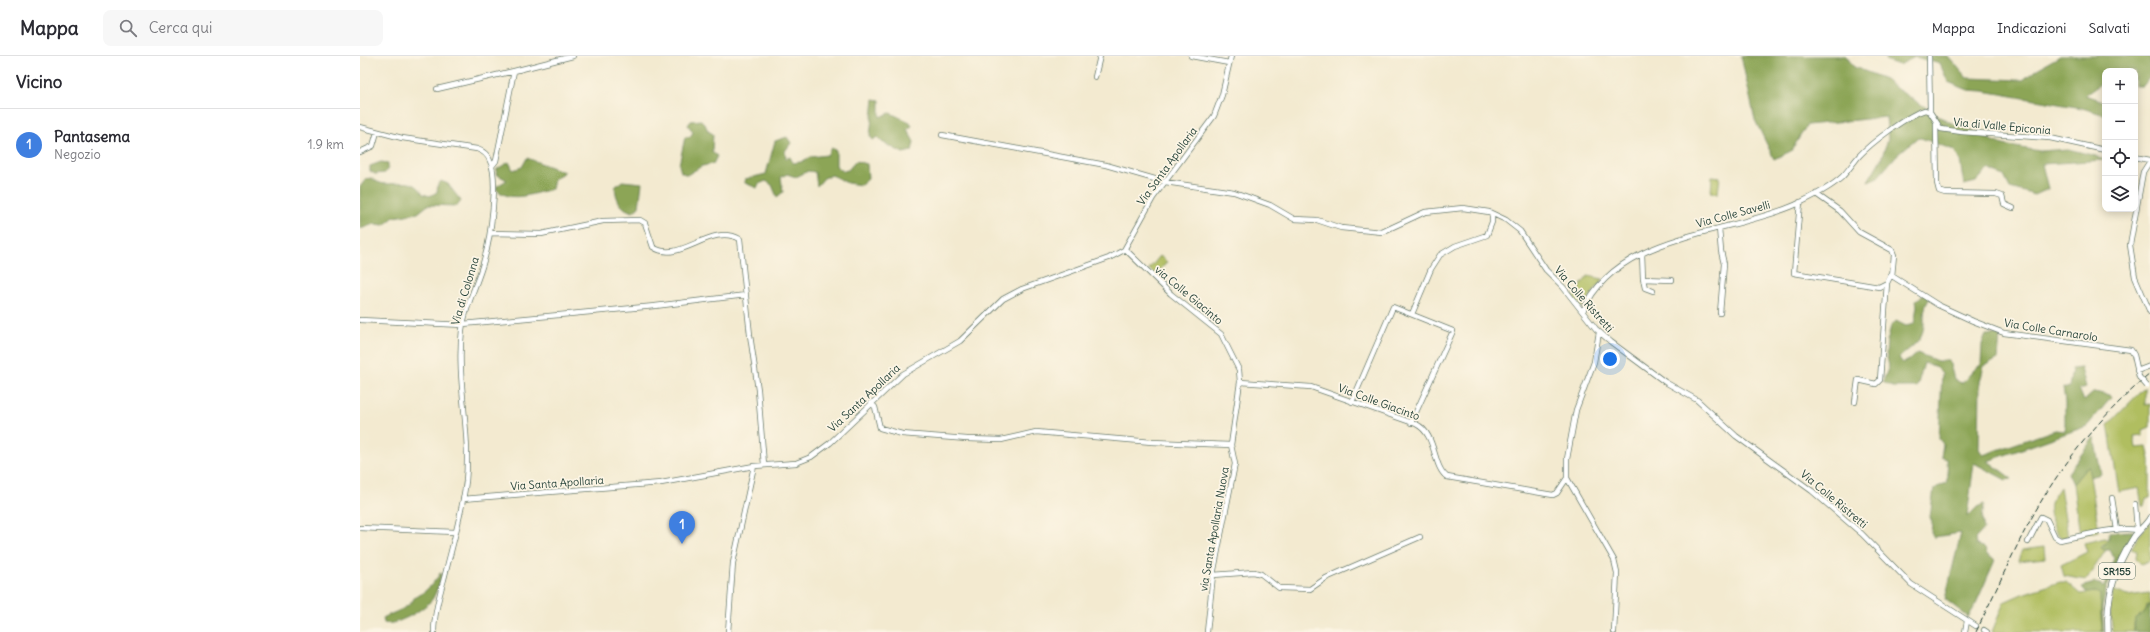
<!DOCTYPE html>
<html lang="it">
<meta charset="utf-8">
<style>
body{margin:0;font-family:Delius,sans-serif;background:#f7f7f7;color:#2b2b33}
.controls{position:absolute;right:12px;top:12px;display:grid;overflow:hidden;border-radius:8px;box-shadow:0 2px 10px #0003}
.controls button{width:36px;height:36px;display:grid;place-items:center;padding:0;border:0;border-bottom:1px solid #e1e1e2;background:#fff;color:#2b2b33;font:20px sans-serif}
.you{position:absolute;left:1250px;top:303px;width:14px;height:14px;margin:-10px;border:3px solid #fff;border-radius:50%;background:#1a73e8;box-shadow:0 0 0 6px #1a73e833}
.badge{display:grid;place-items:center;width:26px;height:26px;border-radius:50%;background:#c8321e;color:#fff;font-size:13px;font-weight:700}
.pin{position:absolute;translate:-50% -33px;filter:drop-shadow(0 1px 2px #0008)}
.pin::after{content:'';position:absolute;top:21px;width:14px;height:12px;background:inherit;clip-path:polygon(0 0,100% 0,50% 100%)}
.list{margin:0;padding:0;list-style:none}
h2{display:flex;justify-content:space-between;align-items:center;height:52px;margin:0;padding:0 16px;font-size:17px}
h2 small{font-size:13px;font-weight:400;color:#7c7c81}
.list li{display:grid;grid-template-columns:26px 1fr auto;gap:12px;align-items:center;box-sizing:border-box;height:72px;padding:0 16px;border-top:1px solid #e1e1e2}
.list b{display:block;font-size:15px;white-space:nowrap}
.list p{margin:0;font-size:13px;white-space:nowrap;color:#7c7c81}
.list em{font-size:13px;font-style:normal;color:#7c7c81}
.icon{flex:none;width:22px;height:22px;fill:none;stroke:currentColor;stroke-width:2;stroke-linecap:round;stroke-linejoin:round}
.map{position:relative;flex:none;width:1790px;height:576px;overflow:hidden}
header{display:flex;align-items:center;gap:24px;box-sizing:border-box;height:56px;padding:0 20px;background:#fff;border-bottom:1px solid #e1e1e2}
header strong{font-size:19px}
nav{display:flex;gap:22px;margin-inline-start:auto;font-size:14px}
.search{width:280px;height:36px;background:#f7f7f7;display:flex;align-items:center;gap:10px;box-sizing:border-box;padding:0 14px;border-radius:8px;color:#7c7c81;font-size:15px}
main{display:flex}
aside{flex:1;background:#fff}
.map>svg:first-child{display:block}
.green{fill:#b0be60;stroke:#687e4a}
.forest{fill:#8ca556;stroke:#567145}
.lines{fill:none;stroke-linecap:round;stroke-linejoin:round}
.minor-casing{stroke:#697a6b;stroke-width:6}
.major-casing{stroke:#697a6b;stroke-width:7}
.minor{stroke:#fff;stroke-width:4.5}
.major{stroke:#fff;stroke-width:5.5}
.rail{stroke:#1f3d34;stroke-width:1;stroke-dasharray:6 3;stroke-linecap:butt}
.minor-bridge-casing{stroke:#697a6b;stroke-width:6;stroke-linecap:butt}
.minor-bridge{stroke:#fff;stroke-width:4.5}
.labels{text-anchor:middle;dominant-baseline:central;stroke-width:3.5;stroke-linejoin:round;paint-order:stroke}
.shield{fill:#fcf5e5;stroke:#617469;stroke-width:1}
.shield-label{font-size:10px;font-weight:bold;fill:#1f3d34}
.street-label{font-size:11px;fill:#1f3d34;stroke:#fcf5e5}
</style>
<header>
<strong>Mappa</strong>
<div class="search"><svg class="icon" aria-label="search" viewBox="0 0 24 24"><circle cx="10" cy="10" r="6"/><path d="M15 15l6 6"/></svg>Cerca qui</div>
<nav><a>Mappa</a><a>Indicazioni</a><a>Salvati</a></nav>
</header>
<main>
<aside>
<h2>Vicino<small></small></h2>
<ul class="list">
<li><span class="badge" style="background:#3f7fe0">1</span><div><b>Pantasema</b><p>Negozio</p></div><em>1.9 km</em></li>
</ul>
</aside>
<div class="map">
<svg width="1790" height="576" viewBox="0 0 1790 576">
<rect width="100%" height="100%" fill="#fcf5e5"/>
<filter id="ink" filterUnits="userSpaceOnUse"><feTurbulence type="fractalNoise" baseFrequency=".025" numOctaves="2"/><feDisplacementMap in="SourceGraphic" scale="8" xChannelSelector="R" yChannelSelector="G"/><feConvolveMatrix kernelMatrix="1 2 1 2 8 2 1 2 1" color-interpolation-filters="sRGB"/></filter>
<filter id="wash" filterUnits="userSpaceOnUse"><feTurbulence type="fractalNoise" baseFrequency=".012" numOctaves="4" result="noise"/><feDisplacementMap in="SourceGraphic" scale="16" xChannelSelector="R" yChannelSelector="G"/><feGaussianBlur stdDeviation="0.9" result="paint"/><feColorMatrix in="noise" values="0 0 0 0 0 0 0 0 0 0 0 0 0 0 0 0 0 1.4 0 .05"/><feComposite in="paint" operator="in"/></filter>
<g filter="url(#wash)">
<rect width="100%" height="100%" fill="#f3ead0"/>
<path class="green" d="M1352 120 1360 121 1358 137H1351Z
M800 200 807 206 796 219 789 213Z
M1228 220 1243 223 1222 252 1213 240Z
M1785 331V349L1790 348V371L1783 374V379L1774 380 1776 392 1787 391 1790 404V442H1786L1784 450H1782L1779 432 1759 436 1748 369Z
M1728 409 1739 475 1720 479 1713 428Z
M1700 431 1708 481 1702 482C1694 478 1688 455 1690 447 1692 442 1697 436 1700 431Z
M1790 466V504L1781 508 1776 503 1777 495 1771 493 1777 482Z
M1745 482 1749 484 1741 490 1746 494 1726 524 1704 520 1701 509 1727 496 1724 487Z
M1684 491 1685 502 1658 505 1662 494Z
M1700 526H1706L1720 538 1735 536 1740 538 1742 576H1632L1644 546 1662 538Z
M1753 534 1767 540 1790 537V549H1787L1785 557 1774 566V576H1753L1750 555Z"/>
<path class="forest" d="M1381 0H1486L1494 11 1525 23 1537 33 1587 65 1643 89 1680 95 1708 93 1736 100 1745 104 1682 108 1688 133 1675 139 1650 132 1644 120 1628 113 1616 126 1604 129 1600 105 1594 94 1558 81 1536 100 1518 121 1508 125 1521 103 1528 83 1526 61 1447 69 1431 95 1414 103 1395 64Z
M1528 0H1588L1607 22 1663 24 1677 13 1700 0H1790V21L1783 30H1775V15H1745V25L1725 39 1745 46V59L1722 52 1623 35 1608 34 1588 26 1580 8 1555 1 1539 9 1525 4Z
M514 43 520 44V61L530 57 550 66 552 70 547 73 554 86 552 95 543 97 522 86 517 81 513 84 510 80Z
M341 64 345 68 348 75 353 78 352 96 357 100 353 108 342 110 327 119 321 116 319 109 325 81H330L333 76 328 69 331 65Z
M427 81 431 87 425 95 426 103 430 101 433 107 441 106 450 101 467 99 471 92 476 94V110L483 115 488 114 496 105 507 108 508 123 501 129 487 127 472 119 464 122 457 130 455 116 448 115 436 121 427 118 421 121 423 136 417 141 412 129 406 125 399 128 397 132 385 127V123L406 118 415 85Z
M167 102 204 116 194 123 192 133C174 137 151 148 136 133L137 130 147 124 136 118 137 113 149 106 153 114 162 111Z
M21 106 28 107V112L25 117 15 118 10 115V110Z
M12 122C28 138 50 114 63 138L70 140 77 136 78 128 81 125 88 128 101 145 97 150 68 149 58 157 34 161 24 169 14 168 0 173V131L6 123Z
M262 125 282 127 279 151 273 156C260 153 256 143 255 131Z
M1564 237 1571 241C1559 255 1568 266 1561 280 1557 288 1546 295 1539 302L1543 307 1549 304 1557 297 1577 305H1589L1594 323 1601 327C1609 322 1611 314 1621 309L1622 288 1626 279 1640 278 1638 303 1624 310 1620 326 1619 393 1623 399 1695 374 1705 375V346L1703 331 1709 332 1712 313 1721 312 1726 331 1719 333 1724 345 1734 336 1749 339 1751 342 1727 370 1628 405 1652 423 1646 424 1614 407 1607 461 1617 451 1624 448 1622 463 1624 473 1615 483 1616 489 1625 492 1627 499 1635 504 1614 552 1608 561 1585 543 1601 477 1574 481 1571 477 1572 466 1570 461 1574 433 1586 427 1588 420 1587 403 1581 401 1583 388 1579 383 1582 317 1575 310 1564 307 1557 331H1533L1523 326 1529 310 1526 297 1527 285 1531 270 1536 265 1546 270 1554 268 1557 250 1556 245Z
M1734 381 1741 418 1730 421 1728 410 1713 428 1708 417Z
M1773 475 1774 477 1746 533 1742 553 1744 576H1742L1740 538 1735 536 1727 537 1722 531 1734 527 1744 531 1754 502 1750 494H1744L1741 492 1749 484V476Z
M80 517 82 518C80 527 77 534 73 542 67 552 35 571 24 567L23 562C35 555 48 554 55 541 62 540 77 524 80 517Z
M1788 549H1790V576H1774L1775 562 1785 557Z"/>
</g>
<g filter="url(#ink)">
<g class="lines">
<g class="minor-casing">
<path id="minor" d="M831 0 869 7
M1569 0 1570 56 1581 73 1602 76 1690 82 1745 94
M735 21 740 0
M77 33 154 15
M1576 68 1577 127 1579 135 1585 137 1636 138 1642 140 1644 148 1653 152
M0 71 42 82 117 93C123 95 128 99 130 105 139 123 130 185 124 204 118 227 105 250 102 274 96 324 111 374 106 425 102 458 92 490 84 523 79 540 74 558 74 576
M582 79 746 109 805 126 874 136 910 149 934 163 957 164 981 172 1022 176 1065 156 1103 152 1129 156 1146 164 1160 175 1186 214 1203 231 1236 273 1251 286 1305 326 1337 344 1376 380 1452 435 1502 478 1551 528 1616 570
M0 96 13 90 17 76
M1775 101 1790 104
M1790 105 1783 116 1770 189 1775 221 1790 256
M132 110 136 105 154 15 213 0
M1456 138 1480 155 1499 176 1532 194 1534 199 1532 220 1578 249 1613 265 1644 277 1771 294 1774 299 1779 321
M1440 146 1434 217 1519 231 1527 227 1532 217
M1359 172 1361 195 1364 208 1360 257
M130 177 181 178 243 165 280 164 285 167 293 191C320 209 350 166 380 183L390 279 398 334 404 409
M765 193 811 238 861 278 879 314 880 326 871 389 875 408 853 519 847 576
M1282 198 1283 223 1312 224
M1283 223 1285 232 1293 235
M1223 255C1257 177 1367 179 1435 149 1450 142 1469 133 1482 121 1488 115 1493 107 1499 100 1511 87 1549 58 1565 54L1570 56
M1052 258 1071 213 1080 199 1095 190 1127 179 1132 166V158
M0 264 103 269
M103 268 295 250 386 239
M1777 315 1790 310
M880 326 951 331 1056 368C1077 378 1072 410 1087 421L1193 439 1197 437 1207 422V403L1216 354 1234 306 1239 276
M992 346 1033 251 1093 275 1051 367
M1495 346 1498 324 1516 328 1520 324 1527 227
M511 347 515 351 520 372 542 378 607 383 641 384 676 376 792 386 871 389
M1207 422 1254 504 1257 517 1254 576
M1752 442 1757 474
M103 443 301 427 394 410 436 407 451 401 470 387 543 318 600 285 643 243 662 233 749 202 764 194 793 142 854 60 862 39 871 0
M1775 448 1777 474
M0 472 95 476
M1668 486 1681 461 1687 464 1695 481 1700 484C1717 481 1765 468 1779 475
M853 519 894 516 901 518 919 532 950 533 966 522 1060 481
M1624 574 1627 576
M368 576 373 507 394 410
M1605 576 1607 565"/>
</g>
<g class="major-casing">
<path id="major" d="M1748 576C1746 542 1755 510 1774 481 1779 474 1786 469 1790 462"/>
</g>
<use href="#minor" class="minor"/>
<use href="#major" class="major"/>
<path class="rail" d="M1616 576C1634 539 1651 500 1671 463 1701 408 1742 358 1790 318"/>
<g class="minor-bridge-casing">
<path id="minor-bridge" d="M1779 321 1787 330"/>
</g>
<use href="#minor-bridge" class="minor-bridge"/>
</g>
</g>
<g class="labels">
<rect class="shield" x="1739" y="507" width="36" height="16" rx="3"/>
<g class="shield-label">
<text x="1757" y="515">SR155</text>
</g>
<g class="street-label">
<text transform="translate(1642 70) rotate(5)">Via di Valle Epiconia</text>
<text transform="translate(807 110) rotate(-54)">Via Santa Apollaria</text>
<text transform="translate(1373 158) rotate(-15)">Via Colle Savelli</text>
<text transform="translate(105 235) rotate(-73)">Via di Colonna</text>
<text transform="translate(829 239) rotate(40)">via Colle Giacinto</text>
<text transform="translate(1224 243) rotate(49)">Via Colle Ristretti</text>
<text transform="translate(1691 274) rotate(9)">Via Colle Carnarolo</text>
<text transform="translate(504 342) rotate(-43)">Via Santa Apollaria</text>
<text transform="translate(1019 346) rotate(20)">Via Colle Giacinto</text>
<text transform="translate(197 427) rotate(-4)">Via Santa Apollaria</text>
<text transform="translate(1474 443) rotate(40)">Via Colle Ristretti</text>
<text transform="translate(854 473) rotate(-80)">via Santa Apollaria Nuova</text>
</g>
</g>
</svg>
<div class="controls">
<button>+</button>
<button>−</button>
<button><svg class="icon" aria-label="locate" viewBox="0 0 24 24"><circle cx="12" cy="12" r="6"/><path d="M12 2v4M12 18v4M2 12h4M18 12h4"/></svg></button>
<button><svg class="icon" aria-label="layers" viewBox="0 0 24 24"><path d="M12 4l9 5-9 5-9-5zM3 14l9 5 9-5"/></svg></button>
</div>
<div class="you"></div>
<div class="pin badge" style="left:322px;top:488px;background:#3f7fe0">1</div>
</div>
</main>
